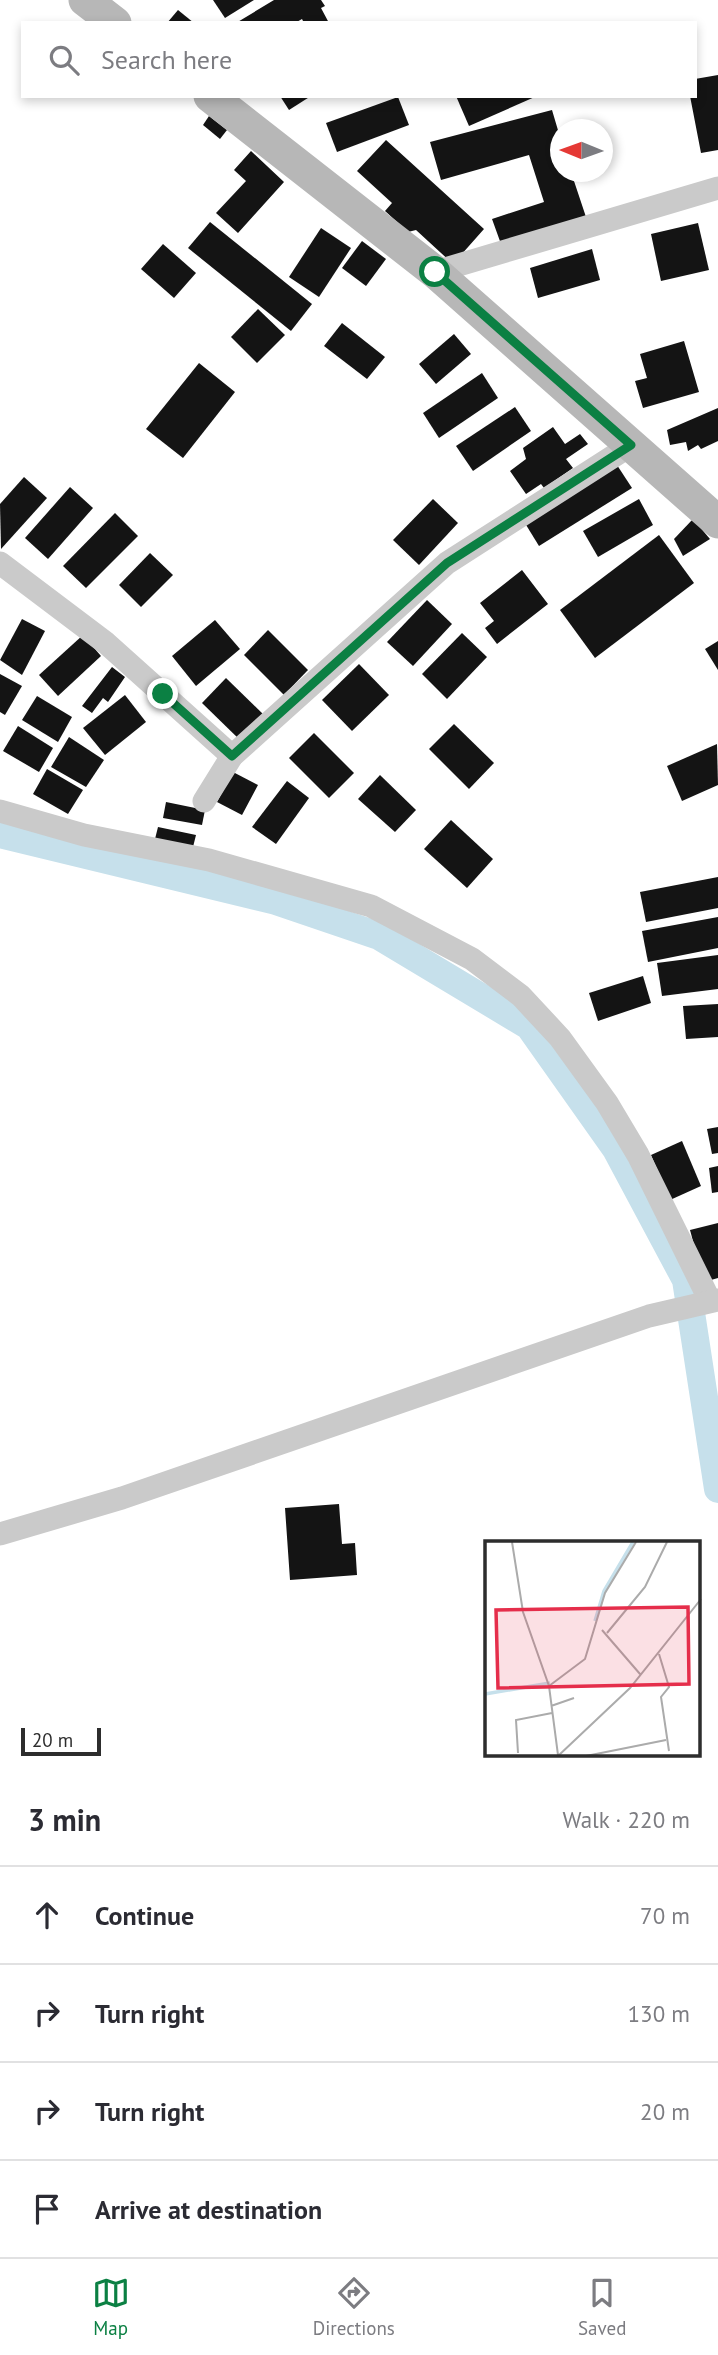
<!DOCTYPE html>
<meta charset="utf-8">
<style>
body{margin:0;font-family:"PT Sans",sans-serif;background:#f2f2f3;color:#2b2b33}
.compass{position:absolute;left:550px;top:119px;width:63px;height:63px;border-radius:50%;background:#fff;box-shadow:0 4px 10px #0003;rotate:271deg}
.scale{position:absolute;left:21px;bottom:18px;width:80px;box-sizing:border-box;padding-left:7px;border:4px solid #2d2d2d;border-top:0;font-size:19px;line-height:24px;white-space:nowrap;color:#2d2d2d;-webkit-text-stroke:5px #fff;paint-order:stroke}
.stop{position:absolute;width:21px;height:21px;margin:-16px;border:5px solid #0b8043;border-radius:50%;background:#fff}
.stop.end{background:#0b8043;border-color:#fff;box-shadow:0 2px 7px #0008}
.list{margin:0;padding:0;list-style:none}
h2{display:flex;justify-content:space-between;align-items:center;height:91px;margin:0;padding:0 28px;font-size:30px}
h2 small{font-size:23px;font-weight:400;color:#7c7c81}
.list li{display:grid;grid-template-columns:46px 1fr auto;gap:21px;align-items:center;box-sizing:border-box;height:98px;padding:0 28px;border-top:2px solid #e1e1e2}
.list b{display:block;font-size:26px;white-space:nowrap}
.list em{font-size:23px;font-style:normal;color:#7c7c81}
.icon{flex:none;width:38px;height:38px;fill:none;stroke:currentColor;stroke-width:2;stroke-linecap:round;stroke-linejoin:round}
.map{position:relative;flex:none;width:718px;height:1774px;overflow:hidden}
.search{position:absolute;background:#fff;box-shadow:0 4px 10px #0003;left:21px;right:21px;top:21px;height:77px;display:flex;align-items:center;gap:18px;box-sizing:border-box;padding:0 24px;border-radius:0px;color:#7c7c81;font-size:26px}
.sheet{height:483px;background:#fff}
nav{display:flex;justify-content:space-around;align-items:center;box-sizing:border-box;height:98px;border-top:2px solid #e1e1e2;background:#fff;font-size:19px;color:#7c7c81}
nav a{display:grid;justify-items:center;gap:4px}
nav .on{color:#0b8043}
.map>svg:first-child{display:block}
.lines{fill:none;stroke-linecap:round;stroke-linejoin:round}
.canal{stroke:#c6e0eb;stroke-width:28}
.building{fill:#141414}
.street{stroke:#cacaca;stroke-width:23}
.secondary{stroke:#b7b7b7;stroke-width:33}
.route{stroke:#0b8043;stroke-width:9}
.inset-river{fill:none;stroke:#c6e0eb;stroke-width:3.5}
.inset-road{fill:none;stroke:#ababab;stroke-width:2}
.view{fill:#e52e4b;fill-opacity:0.15;stroke:#e52e4b;stroke-width:3.5}
.inset-edge{fill:none;stroke:#2d2d2d;stroke-width:3.5}
</style>
<div class="map">
<svg width="718" height="1774" viewBox="0 0 718 1774">
<rect width="100%" height="100%" fill="#fff"/>
<g class="lines">
<path class="canal" d="M0 834 276 901 379 936 529 1026 616 1149 686 1280 718 1489"/>
</g>
<g class="building">
<path d="M213 0H254L225 18Z"/>
<path d="M274 0H321L325 6 321 8 329 23H304L302 19 295 23H236Z"/>
<path d="M178 10 194 23H167Z"/>
<path d="M718 75V150L701 153 690 96H695V79Z"/>
<path d="M280 96H311L289 110Z"/>
<path d="M456 96H537L469 126Z"/>
<path d="M398 97 409 125 337 152 326 123Z"/>
<path d="M552 110 560 137V172H571L586 217 501 244 492 219 544 202 529 155 441 180 430 142Z"/>
<path d="M209 116 227 130 220 139 203 125Z"/>
<path d="M386 140 484 229 453 264 416 230 408 232 385 211 392 203 357 171Z"/>
<path d="M251 151 284 182 238 233 216 213 246 181 234 170Z"/>
<path d="M210 222 312 304 291 331 188 248Z"/>
<path d="M698 223 709 270 661 281 651 234Z"/>
<path d="M321 228 351 248 319 297 289 277Z"/>
<path d="M362 241 386 259 366 286 342 268Z"/>
<path d="M163 244 196 273 174 298 141 269Z"/>
<path d="M592 249 600 280 538 298 530 268Z"/>
<path d="M258 309 285 335 257 363 231 337Z"/>
<path d="M342 323 385 357 367 379 324 346Z"/>
<path d="M454 334 471 354 436 384 419 364Z"/>
<path d="M684 341 699 392 643 408 635 381 647 378 640 354Z"/>
<path d="M199 363 235 392 183 458 146 429Z"/>
<path d="M482 373 498 398 439 438 423 413Z"/>
<path d="M515 407 531 431 473 471 456 446Z"/>
<path d="M718 408V441L701 449 698 445 688 451 686 442 670 445 667 430Z"/>
<path d="M553 427 565 444 580 434 588 444 566 459 573 468 544 488 541 484 526 494 510 471 526 459 523 448Z"/>
<path d="M615 462 632 488 539 546 523 520Z"/>
<path d="M24 477 47 498 1 549 0 504Z"/>
<path d="M70 487 93 508 48 559 25 538Z"/>
<path d="M433 499 458 523 419 565 393 540Z"/>
<path d="M639 499 653 525 598 557 583 531Z"/>
<path d="M115 513 138 536 86 588 63 566Z"/>
<path d="M693 519 710 539 683 556 674 539Z"/>
<path d="M659 535 694 583 595 658 560 610Z"/>
<path d="M150 553 173 575 141 607 119 585Z"/>
<path d="M522 570 548 604 497 644 485 628 494 621 480 603Z"/>
<path d="M427 600 452 624 413 666 387 642Z"/>
<path d="M22 619 45 631 22 675 0 660Z"/>
<path d="M215 620 240 649 196 686 172 656Z"/>
<path d="M268 630 308 670 284 695 244 655Z"/>
<path d="M462 633 487 657 447 699 422 674Z"/>
<path d="M83 635 101 656 58 696 39 675Z"/>
<path d="M718 641V670L705 649Z"/>
<path d="M359 664 389 695 352 731 322 700Z"/>
<path d="M112 667 125 677 108 702 103 698 92 713 82 706Z"/>
<path d="M0 674 22 686 5 715 0 712Z"/>
<path d="M226 678 266 717 242 742 202 703Z"/>
<path d="M125 695 146 722 105 755 83 728Z"/>
<path d="M37 696 72 717 58 742 22 720Z"/>
<path d="M454 724 494 763 469 789 429 749Z"/>
<path d="M18 726 53 748 39 772 3 751Z"/>
<path d="M314 733 354 773 329 798 289 758Z"/>
<path d="M69 737 104 760 86 787 51 767Z"/>
<path d="M717 744 718 785 682 801 667 766Z"/>
<path d="M47 769 83 790 68 814 33 794Z"/>
<path d="M233 772 258 785 242 815 217 802Z"/>
<path d="M380 775 416 810 395 832 358 799Z"/>
<path d="M287 781 309 798 276 844 252 827Z"/>
<path d="M166 802 205 810 202 825 163 818Z"/>
<path d="M451 820 493 859 467 888 424 849Z"/>
<path d="M158 827 196 835 192 851 154 843Z"/>
<path d="M718 877V908L646 922 640 892Z"/>
<path d="M718 917V948L648 962 642 931Z"/>
<path d="M718 955V989L662 996 657 963Z"/>
<path d="M643 976 651 1003 598 1021 589 993Z"/>
<path d="M718 1004V1037L686 1039 683 1006Z"/>
<path d="M718 1127V1153L712 1154 707 1129Z"/>
<path d="M682 1141 701 1186 670 1200 651 1155Z"/>
<path d="M718 1166V1192L712 1193 709 1168Z"/>
<path d="M718 1223V1278L704 1282 690 1230Z"/>
<path d="M339 1504 342 1544 355 1543 357 1575 290 1580 285 1508Z"/>
</g>
<g class="lines">
<g class="street">
<path d="M435 272 718 188"/>
<path d="M0 563 106 643 232 756"/>
<path d="M204 801 232 756 447 563 631 445"/>
<path d="M0 811 84 835 209 860 371 906 472 959 521 996 560 1038 607 1103 638 1155 710 1301"/>
<path d="M0 1534 122 1498 649 1316 718 1300"/>
</g>
<g class="secondary">
<path d="M85 0 115 23"/>
<path d="M210 96 435 272 718 522"/>
</g>
</g>
<g class="lines">
<path class="route" d="M163 694 232 756 447 563 631 445 435 272"/>
</g>
<g transform="translate(485 1541)">
<rect width="215" height="215" fill="#fff"/>
<path class="inset-river" d="M110 80 119 50 148 1M0 153 65 142"/>
<path class="inset-road" d="M27 1 38 71 64 145 73 214M117 89 155 133M122 92 160 46 182 1M174 113 184 146 176 156 184 210M64 145 100 118 120 52 151 1M66 165 89 157M33 212 31 179 67 172M73 215 145 147 216 58M101 215 181 199"/>
<path class="view" d="M203 66 204 143 13 147 11 69Z"/>
<rect width="215" height="215" class="inset-edge"/>
</g>
</svg>
<svg class="compass" viewBox="-18 -18 36 36"><path d="M0-13l5 13h-10z" fill="#e53935"/><path d="M0 13l5-13h-10z" fill="#7c7c81"/></svg>
<div class="scale">20 m</div>
<div class="stop" style="left:435px;top:272px"></div>
<div class="stop end" style="left:163px;top:694px"></div>
<div class="search"><svg class="icon" aria-label="search" viewBox="0 0 24 24"><circle cx="10" cy="10" r="6"/><path d="M15 15l6 6"/></svg>Search here</div>
</div>
<section class="sheet">
<h2>3 min<small>Walk · 220 m</small></h2>
<ul class="list">
<li><svg class="icon" aria-label="ahead" viewBox="0 0 24 24"><path d="M12 20V5M6 11l6-6 6 6"/></svg><div><b>Continue</b></div><em>70 m</em></li>
<li><svg class="icon" aria-label="right" viewBox="0 0 24 24"><path d="M7 20v-9h11M14 6l5 5-5 5"/></svg><div><b>Turn right</b></div><em>130 m</em></li>
<li><svg class="icon" aria-label="right" viewBox="0 0 24 24"><path d="M7 20v-9h11M14 6l5 5-5 5"/></svg><div><b>Turn right</b></div><em>20 m</em></li>
<li><svg class="icon" aria-label="arrive" viewBox="0 0 24 24"><path d="M6 21V4h12l-3 4 3 4H6"/></svg><div><b>Arrive at destination</b></div></li>
</ul>
</section>
<nav>
<a class="on"><svg class="icon" aria-label="map" viewBox="0 0 24 24"><path d="M3 6l6-2 6 2 6-2v14l-6 2-6-2-6 2zM9 4v14M15 6v14"/></svg>Map</a>
<a><svg class="icon" aria-label="directions" viewBox="0 0 24 24"><path d="M12 3l9 9-9 9-9-9zM9 14v-3h6M13 9l2 2-2 2"/></svg>Directions</a>
<a><svg class="icon" aria-label="saved" viewBox="0 0 24 24"><path d="M7 4h10v16l-5-4-5 4z"/></svg>Saved</a>
</nav>
